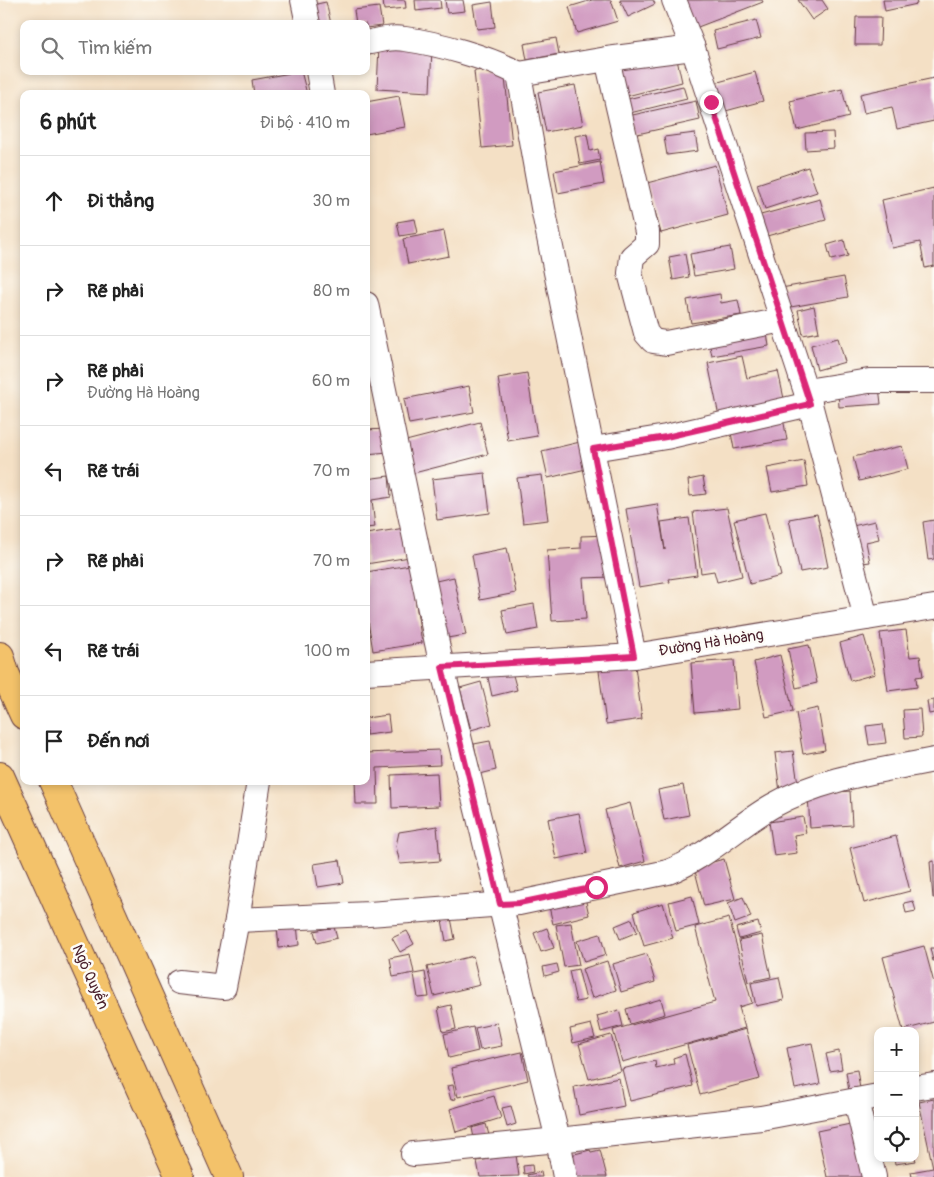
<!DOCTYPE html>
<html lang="vi">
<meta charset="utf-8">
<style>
body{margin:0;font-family:Pangolin,sans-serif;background:#f2f2f2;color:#222}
.controls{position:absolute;right:15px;bottom:15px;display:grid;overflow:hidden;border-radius:10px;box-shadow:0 2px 8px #0003}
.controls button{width:45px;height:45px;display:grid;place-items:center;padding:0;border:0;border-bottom:1px solid #e0e0e0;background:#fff;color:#222;font:25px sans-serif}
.stop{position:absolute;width:15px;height:15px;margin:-11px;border:4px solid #db2777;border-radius:50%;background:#fff}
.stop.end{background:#db2777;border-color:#fff;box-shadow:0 1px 5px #0008}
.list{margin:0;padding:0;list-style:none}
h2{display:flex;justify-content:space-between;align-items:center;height:65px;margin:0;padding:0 20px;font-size:21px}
h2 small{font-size:16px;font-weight:400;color:#767676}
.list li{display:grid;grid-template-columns:32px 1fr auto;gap:15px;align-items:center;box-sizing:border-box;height:90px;padding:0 20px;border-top:1px solid #e0e0e0}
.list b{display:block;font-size:19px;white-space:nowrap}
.list p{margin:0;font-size:16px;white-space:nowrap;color:#767676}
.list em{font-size:16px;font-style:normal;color:#767676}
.icon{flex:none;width:28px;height:28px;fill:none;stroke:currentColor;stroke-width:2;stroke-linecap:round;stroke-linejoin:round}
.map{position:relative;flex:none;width:934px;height:1177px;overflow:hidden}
.search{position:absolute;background:#fff;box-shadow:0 2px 8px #0003;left:20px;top:20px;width:350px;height:55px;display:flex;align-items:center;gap:12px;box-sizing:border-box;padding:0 18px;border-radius:10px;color:#767676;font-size:19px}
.panel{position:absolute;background:#fff;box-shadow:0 2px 8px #0003;left:20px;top:90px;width:350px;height:695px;border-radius:10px}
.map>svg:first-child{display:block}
.building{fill:#d19bc1}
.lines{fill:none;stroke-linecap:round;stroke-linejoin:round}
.minor-casing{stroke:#643c42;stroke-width:26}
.major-casing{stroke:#643c42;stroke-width:30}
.minor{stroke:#fff;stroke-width:24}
.major{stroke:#f3c26a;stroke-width:28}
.route{stroke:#db2777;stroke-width:6}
.labels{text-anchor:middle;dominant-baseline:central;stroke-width:5;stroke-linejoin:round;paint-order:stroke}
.street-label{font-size:15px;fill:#4a1f2b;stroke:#fdfcf7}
</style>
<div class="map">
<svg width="934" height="1177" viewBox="0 0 934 1177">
<rect width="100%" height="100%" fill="#fdfcf7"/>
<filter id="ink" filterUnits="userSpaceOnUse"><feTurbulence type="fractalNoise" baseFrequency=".02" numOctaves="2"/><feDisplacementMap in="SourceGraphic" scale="10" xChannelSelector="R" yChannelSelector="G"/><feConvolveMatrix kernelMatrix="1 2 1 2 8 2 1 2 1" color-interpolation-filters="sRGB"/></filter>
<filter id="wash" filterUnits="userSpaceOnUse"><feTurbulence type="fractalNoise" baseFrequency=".0096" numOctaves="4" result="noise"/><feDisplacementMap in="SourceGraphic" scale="20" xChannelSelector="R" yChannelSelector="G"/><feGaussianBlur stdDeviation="1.12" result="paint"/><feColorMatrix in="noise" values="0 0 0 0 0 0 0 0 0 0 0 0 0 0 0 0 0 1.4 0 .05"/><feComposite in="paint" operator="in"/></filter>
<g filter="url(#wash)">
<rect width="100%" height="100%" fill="#f4e0c5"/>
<g id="blocks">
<g class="building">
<path d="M383 0H405L406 8 384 10Z"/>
<path d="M415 0H440L441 8 416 11Z"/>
<path d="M445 0H463L465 11 447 13Z"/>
<path d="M592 0H611L618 21 577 33 569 7Z"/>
<path d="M620 0H653L655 4 628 17Z"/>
<path d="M680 0H762L763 2 690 30Z"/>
<path d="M798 0H822L828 9 812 20Z"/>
<path d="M883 0H916L917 4 885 11Z"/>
<path d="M326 2 331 24H316L312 5Z"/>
<path d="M492 2 495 27 477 29 473 5Z"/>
<path d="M379 7 382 26 366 28V24H356L354 10Z"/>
<path d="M856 17H881L880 45H855Z"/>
<path d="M756 20 761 38 717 49 713 31Z"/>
<path d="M556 38 559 54 527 60 524 44Z"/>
<path d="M379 46 432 48 430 92 377 89Z"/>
<path d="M676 55 682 82 623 97 617 70Z"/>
<path d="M504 68 512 145 482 148 474 71Z"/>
<path d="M301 71 307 94H254L252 80Z"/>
<path d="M755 72 763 101 718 113 711 84Z"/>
<path d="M934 78V121L897 129 892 107 864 113 860 94Z"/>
<path d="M575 85 583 125 546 132 538 92Z"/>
<path d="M683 86 687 99 626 114 623 100Z"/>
<path d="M842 89 849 117 797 130 790 101Z"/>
<path d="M399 96 405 127 366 134V102Z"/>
<path d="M696 101 700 120 633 135 628 116Z"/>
<path d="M833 132 834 148 806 150 805 133Z"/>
<path d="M695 133 698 151 667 155 664 137Z"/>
<path d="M587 134 590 151 598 149 600 160 580 164 575 136Z"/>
<path d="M600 162 604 184 558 193 554 171Z"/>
<path d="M715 165 728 215 661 233 647 183Z"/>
<path d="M808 167 817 192 765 209 757 184Z"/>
<path d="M934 188V266L925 268 920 242 892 248 882 200Z"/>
<path d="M820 199 826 220 763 237 757 216Z"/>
<path d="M415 219 418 233 400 236 397 222Z"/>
<path d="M444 231 449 256 408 264 403 239Z"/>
<path d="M844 240 848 256 831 260 827 245Z"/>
<path d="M730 247 734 269 694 276 690 254Z"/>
<path d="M685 254 689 277 673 280 669 257Z"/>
<path d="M844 277 848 297 785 308 781 288Z"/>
<path d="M720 294 721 303 738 300 741 315 691 323 687 300Z"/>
<path d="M814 306 819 332 803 335 798 310Z"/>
<path d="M766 327 769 346 712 356 708 337Z"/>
<path d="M838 338 845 362 817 370 811 345Z"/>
<path d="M742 356 747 378 778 371 786 408 720 421 708 363Z"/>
<path d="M527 373 537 436 508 441 498 378Z"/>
<path d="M469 386 474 412 409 424 404 399Z"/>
<path d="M879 387 881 404 839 407 838 390Z"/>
<path d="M783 418 787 440 734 449 730 427Z"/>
<path d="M480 422 488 454 414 473 406 441Z"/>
<path d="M386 429 388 452 366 454V430Z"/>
<path d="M580 442 586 469 548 478 542 451Z"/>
<path d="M902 446 908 469 859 481 853 457Z"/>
<path d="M804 461 808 486 772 492 767 468Z"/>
<path d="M485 473 490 513 437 520 432 479Z"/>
<path d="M542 475 548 520 523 523 517 478Z"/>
<path d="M389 476 391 497 372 500 375 527 366 528V479Z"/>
<path d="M703 477 706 494 690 496 688 480Z"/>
<path d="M657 504 665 550 661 522 689 518 697 575 669 579 670 582 639 587 626 509Z"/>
<path d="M727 508 742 576 717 582 714 571 701 573 693 512Z"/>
<path d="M765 513 781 576 750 584 734 520Z"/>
<path d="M817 514 828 567 800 572 789 519Z"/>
<path d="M934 520V559L928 560 923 522Z"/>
<path d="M875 521 879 539 866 542 870 562 856 564 848 527Z"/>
<path d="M405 528 410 557 366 564V534Z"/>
<path d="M608 535 612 577 583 578 586 619 552 621 547 550 581 548V536Z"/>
<path d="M507 548 516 593 480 600 472 555Z"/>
<path d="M410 565 422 643 373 651 366 608V572Z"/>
<path d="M454 577 466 635 447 638 436 581Z"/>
<path d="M534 604 538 629 507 635 502 610Z"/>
<path d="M906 630 910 657 920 656 923 676 916 677 917 687 888 691 880 633Z"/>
<path d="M864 636 875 674 850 681 840 643Z"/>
<path d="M809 645 817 683 796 688 788 649Z"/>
<path d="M780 655 793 711 766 717 754 662Z"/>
<path d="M734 660 738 709 695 713 691 663Z"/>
<path d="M635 666 642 719 606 724 599 671Z"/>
<path d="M511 668 517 690 492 696 487 673Z"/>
<path d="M481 682 492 724 471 730 460 688Z"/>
<path d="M934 700V713L929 714 927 701Z"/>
<path d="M818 708 825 750 803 754 796 713Z"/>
<path d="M920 709 922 737 905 738 903 710Z"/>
<path d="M388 715 390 732 366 735V718Z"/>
<path d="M883 724 886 743 869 745 866 726Z"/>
<path d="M490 741 496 770 480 774 474 744Z"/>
<path d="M439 750 440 765 377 768 378 804H356L355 781H366V753Z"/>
<path d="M793 751 799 790 780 792 775 753Z"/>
<path d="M437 773 439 806 392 808 391 775Z"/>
<path d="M683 785 689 815 664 820 658 790Z"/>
<path d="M850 791 852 825 810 828 808 794Z"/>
<path d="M630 803 645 861 620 868 605 810Z"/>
<path d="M579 813 587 853 556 859 548 819Z"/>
<path d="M803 817 806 833 794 835 797 853 774 856 769 822Z"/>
<path d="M437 826 440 861 400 864 396 846 399 832Z"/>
<path d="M896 836 910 891 864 903 850 848Z"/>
<path d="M724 859 735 899 704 906 694 867Z"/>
<path d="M340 860 344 883 318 887 314 864Z"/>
<path d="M934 861V898H933L930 862Z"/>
<path d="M584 893 589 915 553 924 548 902Z"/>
<path d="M692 896 699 925 676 931 669 902Z"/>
<path d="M743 897 751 917 735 923 728 903Z"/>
<path d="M913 901 916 911 906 913 904 903Z"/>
<path d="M663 903 673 938 644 946 634 912Z"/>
<path d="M451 918 455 939 446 941 442 920Z"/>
<path d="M729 918 752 1003 739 1007 745 1028 622 1062 613 1030 715 1002 695 927Z"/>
<path d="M632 919 637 932 620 939 615 926Z"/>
<path d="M758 922 761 933 739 939 736 928Z"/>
<path d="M571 923 579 965 564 967 556 925Z"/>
<path d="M297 924 299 945 279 948 277 927Z"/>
<path d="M334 927 337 938 317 943 314 931Z"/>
<path d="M547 928 554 948 541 952 534 933Z"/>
<path d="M407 931 414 944 400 952 392 938Z"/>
<path d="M600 934 606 955 584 962 577 941Z"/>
<path d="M762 935 771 977 748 982 739 940Z"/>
<path d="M924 946 934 983V1022L903 1030 883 957Z"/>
<path d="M930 948H934V961H933Z"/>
<path d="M410 954 414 973 393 977 390 958Z"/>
<path d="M647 954 655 982 621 992 613 964Z"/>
<path d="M473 956 480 985 434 996 427 967Z"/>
<path d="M607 961 616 990 592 998 582 969Z"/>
<path d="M557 964 559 972 545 976 543 967Z"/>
<path d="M578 969 586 1000 576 1002 569 971Z"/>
<path d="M425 972 429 997 418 998 414 974Z"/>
<path d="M779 977 784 1000 756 1006 751 983Z"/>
<path d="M661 999 665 1014 630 1024 626 1009Z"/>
<path d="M451 1005 456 1029 443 1032 438 1008Z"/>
<path d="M619 1010 623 1026 601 1032 597 1016Z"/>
<path d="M497 1023 502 1046 480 1050 475 1028Z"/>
<path d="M591 1024 595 1038 573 1043 570 1029Z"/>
<path d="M473 1027 478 1051 449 1058 444 1034Z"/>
<path d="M746 1029 760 1079 700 1095 687 1045Z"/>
<path d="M611 1035 621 1071 589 1079 579 1044Z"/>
<path d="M812 1043 820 1084 795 1089 787 1048Z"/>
<path d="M839 1051 842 1069 830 1071 826 1054Z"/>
<path d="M522 1052 528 1080 458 1097 451 1068Z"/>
<path d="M685 1054 693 1086 630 1101 622 1069 655 1061 656 1068 674 1064 673 1058Z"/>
<path d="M857 1070 860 1089 849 1091 846 1072Z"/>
<path d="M619 1078 624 1106 579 1115 574 1087Z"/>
<path d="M453 1085 456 1099 451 1100 447 1086Z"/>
<path d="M494 1096 501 1118 456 1132 450 1109Z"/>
<path d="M934 1099V1177H912L911 1172 933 1168 919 1102Z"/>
<path d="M511 1106 516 1124 507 1127 502 1108Z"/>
<path d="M855 1123 866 1177H827L817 1131Z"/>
<path d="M486 1124 490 1139 475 1143 472 1128Z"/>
<path d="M590 1150 591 1152 600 1150 607 1177H573L567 1156Z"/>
<path d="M516 1155 519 1176 480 1177 477 1161Z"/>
<path d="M894 1158H915L916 1161 895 1164Z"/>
<path d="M532 1165 533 1172 524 1174 523 1166Z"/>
<path d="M541 1172 542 1177H528L527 1175Z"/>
</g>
</g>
</g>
<g filter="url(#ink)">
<use href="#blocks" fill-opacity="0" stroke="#643c42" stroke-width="1"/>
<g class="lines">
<defs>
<g id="minor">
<path d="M303 0 308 24"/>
<path d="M674 0 693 48 810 404 866 618"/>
<path d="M366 43C379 40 391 37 405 39 436 43 491 58 519 74"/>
<path d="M607 59 647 232V244L632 257 630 273 646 333 653 341 666 343 783 320"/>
<path d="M318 71 322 94"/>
<path d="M366 304 442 667 558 1140 761 1118 878 1096"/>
<path d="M806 391 869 381H934"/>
<path d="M593 449 666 437 810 404"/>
<path d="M634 656 544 213 519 74 607 59 693 48"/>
<path d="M366 672 634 656 934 607"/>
<path d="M237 920 369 914 519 903 668 872C707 857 736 827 772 806 821 778 879 771 934 760"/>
<path d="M179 982 224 987 237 920 259 781"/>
<path d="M915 1088 934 1085"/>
<path d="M856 1100 874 1177"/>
<path d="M413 1154 558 1140 565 1177"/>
</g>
<g id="major">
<path d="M0 656 5 673 24 715"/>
<path d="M0 776 180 1177"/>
<path d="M53 781 229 1177"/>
</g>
</defs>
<use href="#minor" class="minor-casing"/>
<use href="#major" class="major-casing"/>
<use href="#minor" class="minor"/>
<use href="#major" class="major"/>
</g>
</g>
<g class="lines" filter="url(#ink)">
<path class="route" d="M596 887 519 903 500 904 442 667 634 656 593 449 666 437 810 404 711 102"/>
</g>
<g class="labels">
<g class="street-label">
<text transform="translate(711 643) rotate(-9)">Đường Hà Hoàng</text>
<text transform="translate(90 977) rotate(66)">Ngô Quyền</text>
</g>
</g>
</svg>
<div class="controls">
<button>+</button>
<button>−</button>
<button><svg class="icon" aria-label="locate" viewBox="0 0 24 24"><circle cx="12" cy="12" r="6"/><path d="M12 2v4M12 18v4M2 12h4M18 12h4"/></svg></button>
</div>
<div class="stop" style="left:596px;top:887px"></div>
<div class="stop end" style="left:711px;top:102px"></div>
<div class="search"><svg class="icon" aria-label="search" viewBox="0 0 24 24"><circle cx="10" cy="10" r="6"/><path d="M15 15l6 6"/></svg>Tìm kiếm</div>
<section class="panel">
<h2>6 phút<small>Đi bộ · 410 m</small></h2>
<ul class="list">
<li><svg class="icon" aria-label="ahead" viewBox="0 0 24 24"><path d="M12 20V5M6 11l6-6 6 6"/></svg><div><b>Đi thẳng</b></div><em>30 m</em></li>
<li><svg class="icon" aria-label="right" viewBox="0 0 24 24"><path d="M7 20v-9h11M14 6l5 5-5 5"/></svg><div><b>Rẽ phải</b></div><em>80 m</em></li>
<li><svg class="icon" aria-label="right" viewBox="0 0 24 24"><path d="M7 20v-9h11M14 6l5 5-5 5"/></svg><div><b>Rẽ phải</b><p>Đường Hà Hoàng</p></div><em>60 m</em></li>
<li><svg class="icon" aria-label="left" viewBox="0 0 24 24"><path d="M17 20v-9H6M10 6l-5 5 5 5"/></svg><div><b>Rẽ trái</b></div><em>70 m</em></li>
<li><svg class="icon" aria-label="right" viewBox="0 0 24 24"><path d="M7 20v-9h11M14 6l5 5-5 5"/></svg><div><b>Rẽ phải</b></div><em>70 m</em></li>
<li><svg class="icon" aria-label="left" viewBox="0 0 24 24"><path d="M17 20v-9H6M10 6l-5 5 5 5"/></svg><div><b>Rẽ trái</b></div><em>100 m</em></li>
<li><svg class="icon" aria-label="arrive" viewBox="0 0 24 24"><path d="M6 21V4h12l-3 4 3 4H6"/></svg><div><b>Đến nơi</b></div></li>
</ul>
</section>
</div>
